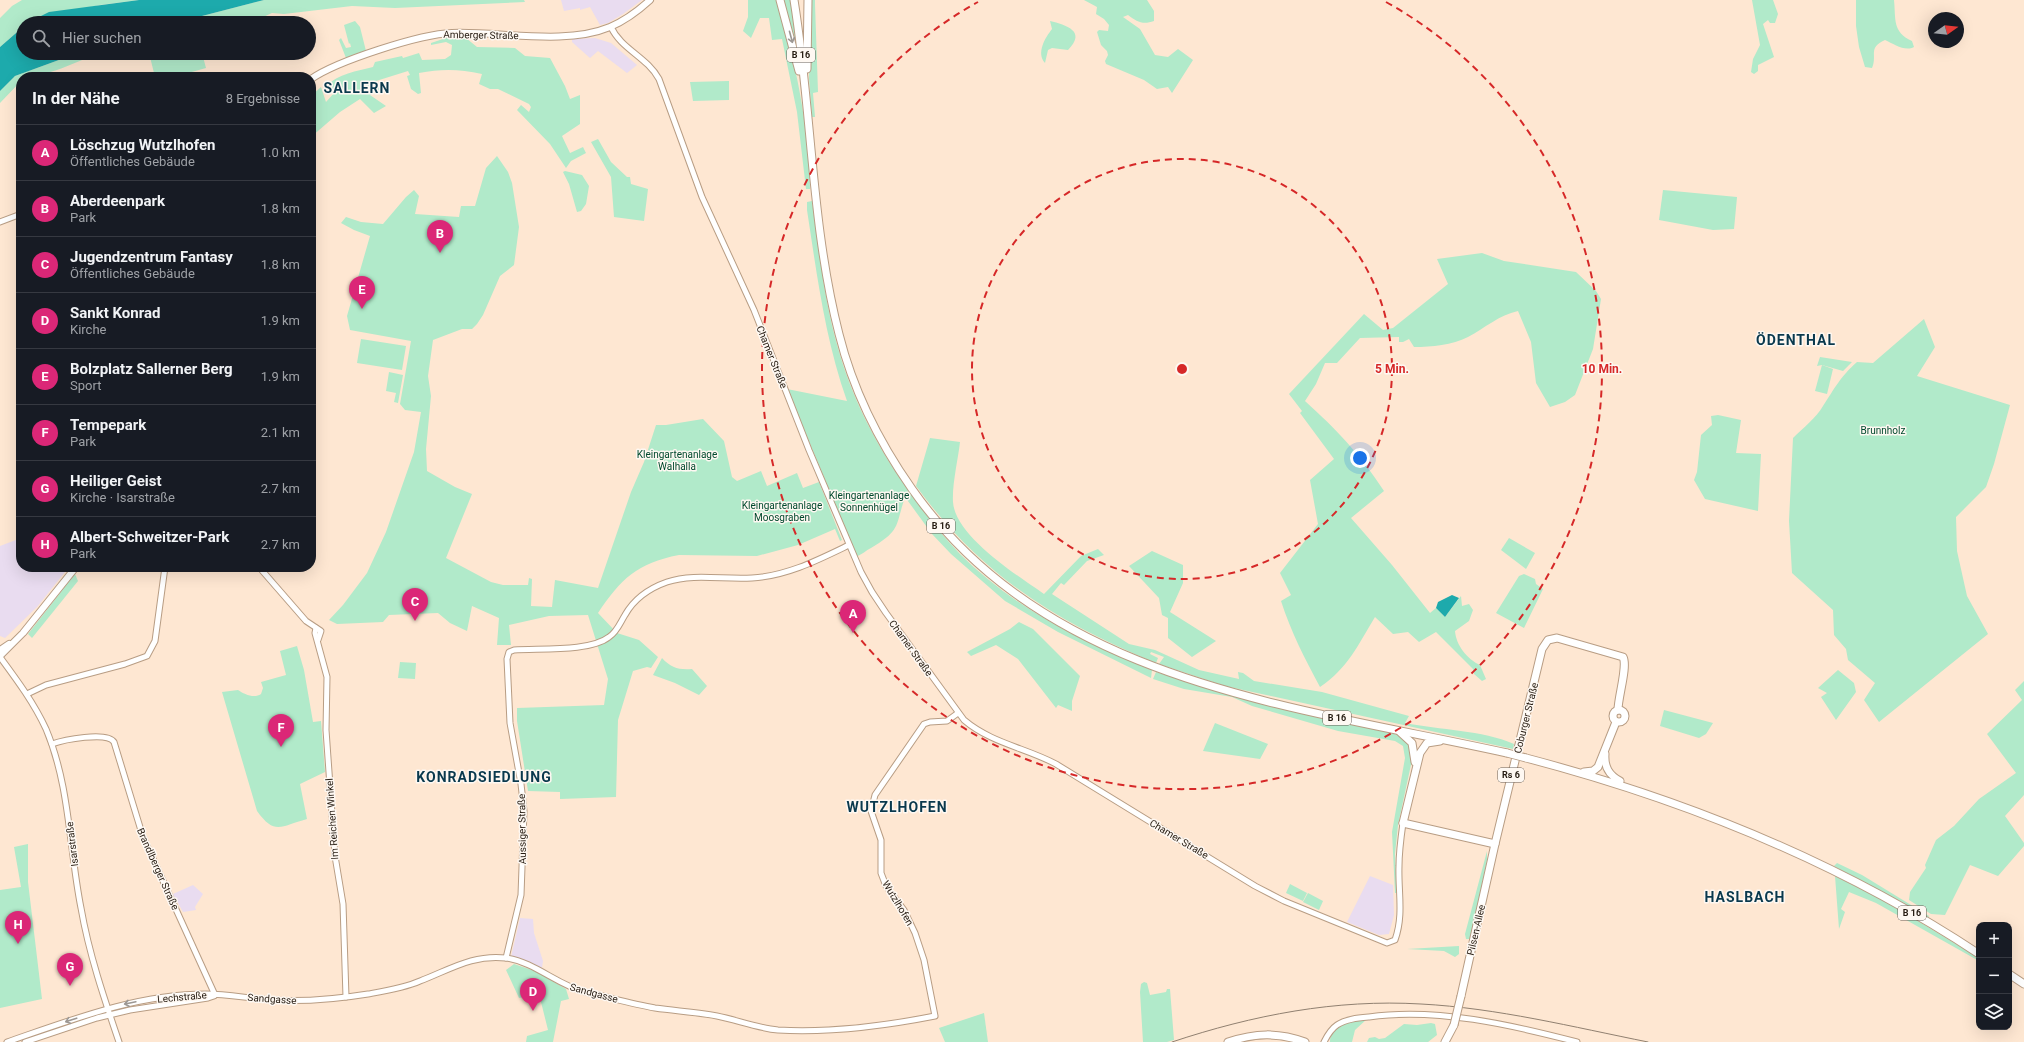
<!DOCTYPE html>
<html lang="de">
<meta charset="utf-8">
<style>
body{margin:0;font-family:Roboto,sans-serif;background:#242831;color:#f1f3f6}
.controls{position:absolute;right:12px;bottom:12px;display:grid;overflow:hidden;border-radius:8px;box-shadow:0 4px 16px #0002}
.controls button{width:36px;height:36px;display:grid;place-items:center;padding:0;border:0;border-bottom:1px solid #363941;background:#171b24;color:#f1f3f6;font:20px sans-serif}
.compass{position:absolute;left:1928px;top:12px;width:36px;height:36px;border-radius:50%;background:#171b24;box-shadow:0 4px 16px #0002;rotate:75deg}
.you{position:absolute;left:1360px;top:458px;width:14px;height:14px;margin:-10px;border:3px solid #fff;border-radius:50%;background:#1a73e8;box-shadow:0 0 0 6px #1a73e833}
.badge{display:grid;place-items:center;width:26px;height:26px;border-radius:50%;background:#db2777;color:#fff;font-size:13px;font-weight:700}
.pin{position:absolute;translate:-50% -33px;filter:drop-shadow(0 1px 2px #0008)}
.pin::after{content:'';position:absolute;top:21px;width:14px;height:12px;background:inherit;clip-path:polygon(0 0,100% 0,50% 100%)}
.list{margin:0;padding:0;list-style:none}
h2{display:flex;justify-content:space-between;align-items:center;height:52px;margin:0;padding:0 16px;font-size:17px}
h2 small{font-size:13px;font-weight:400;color:#9ea1a6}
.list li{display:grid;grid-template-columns:26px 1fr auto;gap:12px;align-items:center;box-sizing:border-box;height:56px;padding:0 16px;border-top:1px solid #363941}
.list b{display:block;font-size:15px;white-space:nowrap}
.list p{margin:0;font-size:13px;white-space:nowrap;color:#9ea1a6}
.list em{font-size:13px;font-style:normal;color:#9ea1a6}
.icon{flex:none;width:22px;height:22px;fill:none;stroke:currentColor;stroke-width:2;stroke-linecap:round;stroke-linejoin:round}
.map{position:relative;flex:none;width:2024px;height:1042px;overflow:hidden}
.search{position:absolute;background:#171b24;box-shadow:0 4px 16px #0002;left:16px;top:16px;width:300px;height:44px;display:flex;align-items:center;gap:10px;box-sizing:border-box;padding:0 14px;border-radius:22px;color:#9ea1a6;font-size:15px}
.panel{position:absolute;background:#171b24;box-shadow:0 4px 16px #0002;left:16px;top:72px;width:300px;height:500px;border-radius:16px}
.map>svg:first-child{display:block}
.commercial{fill:#e9dcf0}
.green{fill:#b1eaca}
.water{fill:#1daaac}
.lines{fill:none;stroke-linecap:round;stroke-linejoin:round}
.tertiary-casing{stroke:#b89d84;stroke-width:7}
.secondary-casing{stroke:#b89d84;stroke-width:8}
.primary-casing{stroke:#b89d84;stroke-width:9}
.trunk-casing{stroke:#b89d84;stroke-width:9}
.tertiary{stroke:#fff;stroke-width:5}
.secondary{stroke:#fff;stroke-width:6}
.primary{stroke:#fff;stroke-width:7}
.trunk{stroke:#fff;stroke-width:7}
.rail{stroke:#908070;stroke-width:1}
.primary-bridge-casing{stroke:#b89d84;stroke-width:9;stroke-linecap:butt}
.trunk-bridge-casing{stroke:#b89d84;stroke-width:9;stroke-linecap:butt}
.primary-bridge{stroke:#fff;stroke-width:7}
.trunk-bridge{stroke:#fff;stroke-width:7}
.oneway{stroke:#9d9894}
.ring{fill:none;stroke:#d62828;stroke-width:2;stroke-dasharray:7 5}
.labels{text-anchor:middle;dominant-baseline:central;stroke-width:3;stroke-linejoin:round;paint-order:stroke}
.shield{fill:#fef8f2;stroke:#665d54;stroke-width:1}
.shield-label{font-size:9px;font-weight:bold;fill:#251b11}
.street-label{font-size:10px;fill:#251b11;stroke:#fef8f2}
.park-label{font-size:10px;fill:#00492d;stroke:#fef8f2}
.district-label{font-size:14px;font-weight:bold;letter-spacing:1px;fill:#0a394d;stroke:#fef8f2}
.centre{fill:#d62828;stroke:#fef8f2;stroke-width:2}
.ring-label{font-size:12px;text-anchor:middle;font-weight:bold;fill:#d62828;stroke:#fef8f2;stroke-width:3;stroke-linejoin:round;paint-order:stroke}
</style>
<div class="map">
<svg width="2024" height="1042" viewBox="0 0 2024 1042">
<rect width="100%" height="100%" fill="#fee7d2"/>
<g class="commercial">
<path d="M561 0H642L623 14 608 23 600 25 590 7 580 10V8L564 11Z"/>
<path d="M595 38 611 43 637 65 627 73 598 51 590 58 572 42V39Z"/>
<path d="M21 538V567H69L37 607 5 638 0 636V546Z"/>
<path d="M1370 876 1393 885 1394 915 1389 934 1379 935 1347 922Z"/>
<path d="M193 885 203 894 195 907 196 910 183 912 173 894Z"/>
<path d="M520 918 533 919 534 933 543 961 542 968 511 957Z"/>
</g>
<g class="green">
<path d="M22 0H139L100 5 31 20 27 23H23V27L0 47V18L12 6Z"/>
<path d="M264 0H524L525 2 395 8 352 6 284 14 272 13 250 23H175Z"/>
<path d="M748 0H778C795 62 809 124 810 189H806L797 112 782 39 772 40 769 18H760L751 38 743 31 748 17Z"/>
<path d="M782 0H791L798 57Z"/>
<path d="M811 0H815V4L818 92 813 93 815 117H812L809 78Z"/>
<path d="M1084 0H1147L1154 11V21C1143 25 1137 22 1128 15L1123 17 1140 29 1155 55 1168 57 1178 49 1193 60 1172 93 1168 87 1157 89 1144 80 1106 64 1105 61 1108 55 1107 51 1101 45 1097 32 1099 30 1108 31 1109 25 1104 19 1096 14 1097 7Z"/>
<path d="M1752 0H1773L1778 14 1775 23H1770L1768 20 1763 24 1774 57 1758 65V71L1754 74 1751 72 1753 59 1760 45Z"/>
<path d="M1856 0H1894C1896 19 1892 32 1912 41L1914 47C1905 52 1894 44 1885 40 1867 48 1878 55 1872 68L1865 67 1859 47 1856 26Z"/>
<path d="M355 21 360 27 366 51 346 58 339 40 341 38 346 48 351 47 350 43 349 44 344 25Z"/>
<path d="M1050 21C1066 25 1087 31 1068 50L1052 48 1048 50 1045 63C1036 53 1045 38 1052 29Z"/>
<path d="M446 38H466L477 47 515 48 525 56 550 58 565 86 570 99 580 95V124L562 136 570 153 583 147 586 153 571 161 566 168 550 144 517 110 521 105 529 112 531 107 529 104 498 89H490L479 84 482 74C459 69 441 69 419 73L421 93 418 94 411 89 407 76 410 75 408 71 376 81 380 89 370 95 386 106 374 113 360 99 340 112 311 137V96L321 87 326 102 334 93 326 86C338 74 357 71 373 67L375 62 402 56 403 58 419 53 422 60 445 59 451 55 452 45 446 42 431 45V43Z"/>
<path d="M78 53H100C75 62 48 77 21 77V81L0 103V91L15 76Z"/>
<path d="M149 53H202L206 68 174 77H155Z"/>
<path d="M729 81V100L693 101 690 82Z"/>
<path d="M598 139 611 162 627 177H630L631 184 648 189 644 221 614 217 611 177 591 142Z"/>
<path d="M497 156 508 172 512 183 519 227 514 265 500 276 483 315 477 324 472 329H462L433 340 428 376 431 396 426 449 427 471 455 487 472 494 446 558 491 582 503 585H528L529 578 532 579 531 606 552 607 555 580 598 588 631 492 644 462 656 425H666L703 419 724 441 732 477 737 481 761 471 767 486 797 473 803 488 819 482 842 540 840 541 835 529 798 545 757 556 679 555C637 563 621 579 598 613L617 633 639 640 658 657 651 668 647 667 633 671 618 720 616 797 560 799V792L528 791 517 721V708L604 705 608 679 588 615 549 616 509 625 511 645H497L499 618 472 606 467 631 450 623 438 613 389 615 383 622 337 624 329 620 343 605 367 573 386 532 414 452 421 412 405 410 400 404 411 341 350 330 347 316 370 236 354 230 341 223 346 217 361 222 383 224 406 197 414 190 419 196 415 214 459 217 461 206H475L486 168Z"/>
<path d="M565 171 582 175 589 186 586 204 581 211 577 212 569 184 563 172Z"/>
<path d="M1663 190 1737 197 1734 229 1713 230 1659 220Z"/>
<path d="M812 201C819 250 824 300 838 348 851 395 874 441 902 481 920 507 938 531 960 554 1013 607 1083 643 1152 670L1151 678 1058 632 1005 601 951 554 932 534 905 497C895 527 901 530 871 548 866 550 862 555 857 556L787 389 847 401C825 339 817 275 807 210V202Z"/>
<path d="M1482 253 1504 261 1576 272 1596 291 1601 299 1593 349 1575 395 1565 402 1550 407 1536 383 1531 342 1518 311C1499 315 1485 328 1468 337 1452 345 1432 347 1414 347L1409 339 1403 342H1399V337L1360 338 1337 363H1325L1316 384 1305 401C1337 430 1360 454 1384 491L1351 518 1392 565 1430 613 1436 608 1445 617 1461 596 1462 606 1469 604 1473 610 1469 621 1455 631C1456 645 1467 659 1480 665L1486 679 1482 681 1474 674 1473 669 1436 632 1419 642 1408 632 1393 634 1375 617C1358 645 1348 668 1320 687 1305 659 1291 632 1281 601L1291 595 1280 573 1318 524 1310 480 1334 459 1300 413 1302 411 1289 394 1364 314 1383 330 1393 328 1448 284 1437 259Z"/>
<path d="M1924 319 1935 347 1917 376 2010 405 1994 464 1986 487 1956 517 1957 551 1967 596 1988 634 1879 722 1864 700 1875 683 1848 660 1846 649 1834 635 1833 610 1792 573 1789 521 1793 438C1803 428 1816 418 1823 406 1835 388 1840 377 1857 362L1873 363Z"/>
<path d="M361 339 406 346 402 370 357 363Z"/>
<path d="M1820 357 1852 362 1843 371 1822 365 1817 366Z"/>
<path d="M1822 365 1833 369 1827 394 1815 391Z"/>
<path d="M389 372 403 375 398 403 394 402 396 393 386 391Z"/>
<path d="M1718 415 1741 420 1736 453 1761 454 1758 511 1705 499 1694 480 1697 472 1701 435 1712 425 1711 416Z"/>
<path d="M930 438 960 442C958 460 952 484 953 502 955 536 1018 576 1044 594L1081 556 1098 549 1104 555 1087 561 1064 585 1061 583 1052 594 1129 644 1155 650 1199 670 1239 679 1238 672 1243 673 1254 681 1322 692 1409 716 1405 723C1440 730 1482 730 1514 744L1513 749 1225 686 1159 664 1164 657 1151 652 1150 654 1158 658 1156 663C1056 622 981 575 916 486Z"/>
<path d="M1509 538 1535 553 1526 569 1501 550Z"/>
<path d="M1152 551 1183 565V583L1170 612 1216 641 1192 657 1168 638V618L1162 615 1159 598 1129 566Z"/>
<path d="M75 574 78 581 32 638 28 634Z"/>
<path d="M1524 574 1535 579 1536 584 1543 589 1524 628 1496 613 1519 576Z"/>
<path d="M1019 622 1033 629 1080 676 1072 701V711L1058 705 1056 708 1018 659 996 645 971 656 967 652 1010 629Z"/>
<path d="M297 646 304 670 313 722 321 721 325 772 300 784 307 819C281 826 275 836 257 811L222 692 238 690C244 694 254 699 261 694L263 688 261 682 286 675 280 651Z"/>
<path d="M662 658C671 668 679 670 692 669L707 686 699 695 675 683 653 675Z"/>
<path d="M400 662 416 663 415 679 398 678Z"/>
<path d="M1838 670 1854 683 1856 692 1836 720 1821 697 1827 693 1818 688Z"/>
<path d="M1156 672 1226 694 1398 735 1409 742 1412 760 1398 825 1395 854 1397 893H1395L1392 832 1405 758 1403 746 1395 741 1338 731 1252 706 1232 697 1184 689 1153 679Z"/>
<path d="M2024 681V795L2005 816 2024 843V846L1998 876 1970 865 1945 915 1931 914 1909 900 1910 892 1926 868 1925 865 1936 840 1954 826 1979 799 2016 773 1987 734 2022 700 2015 690Z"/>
<path d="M1664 710 1713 723 1706 734 1699 738 1660 726Z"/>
<path d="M1215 723 1268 744 1260 759 1203 751Z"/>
<path d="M28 844V882L42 999 0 1008V890L21 887 14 847Z"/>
<path d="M1487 851V860L1470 939H1466L1465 934Z"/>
<path d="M1837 863 1862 875 1929 916 1928 918 1834 866Z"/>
<path d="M1835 876 1885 901 1979 958V961L1876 903 1849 892 1841 909 1845 912 1839 929Z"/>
<path d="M1290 884 1307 893 1303 901 1286 893Z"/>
<path d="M1308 893 1323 901 1319 910 1303 902Z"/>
<path d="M1459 946V954L1455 957 1444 951 1407 949Z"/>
<path d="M514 964 535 971 566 989 569 999 561 1001 553 1042H526L527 1036 548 1030 539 994 519 998 506 970Z"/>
<path d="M1144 982 1147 983 1150 995 1166 992 1167 989H1170L1174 1040 1167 1042H1143L1140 992 1141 984Z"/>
<path d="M984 1013 988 1042H945L939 1028Z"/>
<path d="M1367 1019 1355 1030 1352 1042H1330C1330 1024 1353 1021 1367 1019Z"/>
<path d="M1431 1023 1435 1024 1437 1035 1428 1042H1367L1369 1038 1375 1037 1379 1039 1385 1038 1404 1024 1417 1025Z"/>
</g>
<g class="water">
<path d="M139 0H264L175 23H27L49 12Z"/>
<path d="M23 27V53H78L15 76 0 91V47Z"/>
<path d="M1452 595 1459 598 1445 617 1436 608 1438 602Z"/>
</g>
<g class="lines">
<defs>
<g id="tertiary">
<path d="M611 27C621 49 647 57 659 79L702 197 754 310 809 450 861 572 872 592 886 613 964 720C991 743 1026 748 1056 764L1255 886 1284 901 1387 943 1395 940C1404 915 1398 891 1399 866 1399 852 1401 837 1403 823"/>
<path d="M0 222 21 214"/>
<path d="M259 567 306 621 321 631 318 640"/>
<path d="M316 628 315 633 327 677 326 730 335 856 343 904 346 997"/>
<path d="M0 657C17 680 34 703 46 729 70 786 69 848 81 908 89 954 104 998 119 1042"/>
<path d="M27 694 46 685 125 664 147 656 155 641 165 567"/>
<path d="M52 744C63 740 107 731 114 742L143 837 215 995"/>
<path d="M506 958 521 895 524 811 521 784 510 723 507 659 509 652 514 650C539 648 590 652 609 637 617 632 620 623 625 615 634 599 650 588 667 582 694 573 724 580 752 578 787 576 818 560 849 545"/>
<path d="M7 1042C71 1020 137 994 206 994 229 994 251 999 273 1000 305 1002 337 999 368 994 385 991 404 988 420 981 449 970 473 954 506 958 535 962 557 985 585 992 608 997 632 1004 655 1008 676 1011 696 1012 717 1016 737 1020 757 1028 778 1030 830 1033 884 1026 935 1016L924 960 915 933 904 910 886 886 881 873V840L871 811 875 795 924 724 930 722 947 721 958 713"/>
<path d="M25 1042 97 1018 130 1010 208 998 214 996"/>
<path d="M1324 1042C1327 1036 1331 1029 1337 1025 1346 1019 1358 1018 1369 1017 1435 1007 1512 1025 1577 1042"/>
</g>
<g id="secondary">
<path d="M311 79C337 61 420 34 452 33 500 31 564 46 610 27 624 21 638 11 650 0"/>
<path d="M0 650 9 644"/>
<path d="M0 656 23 633 76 567"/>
</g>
<g id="primary">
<circle cx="1619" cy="716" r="6"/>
<path d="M1403 823 1495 844"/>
<path d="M1461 996 1495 844 1542 649 1548 640 1557 638 1623 657C1628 666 1618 697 1618 710"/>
<path d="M1228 1042C1255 1033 1278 1032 1305 1042"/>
<path d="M1445 1042 1454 1025"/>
</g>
<g id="trunk">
<path d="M780 0 799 71"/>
<path d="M794 0C812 111 811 225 839 334 853 390 879 442 912 489 1048 683 1294 706 1507 753"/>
<path d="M807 69 808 0"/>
<path d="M1400 732 1412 743 1415 762"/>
<path d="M1605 754C1604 767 1609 775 1620 781"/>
<path d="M1526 758C1686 800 1840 862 1979 954"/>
<path d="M1584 772 1593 771 1598 767 1616 722"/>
<path d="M1403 823 1420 753 1427 743 1440 741"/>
<path d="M2009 974 2024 984"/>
</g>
</defs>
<use href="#tertiary" class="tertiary-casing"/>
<use href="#secondary" class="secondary-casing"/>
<use href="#primary" class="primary-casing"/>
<use href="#trunk" class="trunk-casing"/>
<use href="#tertiary" class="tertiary"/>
<use href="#secondary" class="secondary"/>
<use href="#primary" class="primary"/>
<use href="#trunk" class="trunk"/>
<path class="rail" d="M1172 1042C1253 1015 1336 999 1421 1004 1497 1008 1573 1027 1648 1042"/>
<defs>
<path id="primary-bridge" d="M1454 1025 1461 996"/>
<path id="trunk-bridge" d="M1507 753 1526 758"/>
</defs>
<use href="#primary-bridge" class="primary-bridge-casing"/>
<use href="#trunk-bridge" class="trunk-bridge-casing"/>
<use href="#primary-bridge" class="primary-bridge"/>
<use href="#trunk-bridge" class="trunk-bridge"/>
</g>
<defs><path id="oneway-shaft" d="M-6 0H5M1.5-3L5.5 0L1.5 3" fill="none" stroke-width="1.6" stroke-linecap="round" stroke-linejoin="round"/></defs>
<g class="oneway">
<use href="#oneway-shaft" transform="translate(791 37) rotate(75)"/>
<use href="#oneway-shaft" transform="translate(130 1003) rotate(168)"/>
<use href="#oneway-shaft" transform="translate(71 1020) rotate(162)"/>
</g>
<g class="ring">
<circle cx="1182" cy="369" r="210"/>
<path d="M1386 2A420 420 0 1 1 978 2"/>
</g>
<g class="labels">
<g class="shield">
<rect x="787" y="48" width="28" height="14" rx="3"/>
<rect x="927" y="519" width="28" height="14" rx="3"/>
<rect x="1323" y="711" width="28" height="14" rx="3"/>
<rect x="1498" y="768" width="26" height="14" rx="3"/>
<rect x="1898" y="906" width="28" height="14" rx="3"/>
</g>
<g class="shield-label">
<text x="801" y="55">B 16</text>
<text x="941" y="526">B 16</text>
<text x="1337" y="718">B 16</text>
<text x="1511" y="775">Rs 6</text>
<text x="1912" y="913">B 16</text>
</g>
<g class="street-label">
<text transform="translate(481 35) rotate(1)">Amberger Straße</text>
<text transform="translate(772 357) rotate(68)">Chamer Straße</text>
<text transform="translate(911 648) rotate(54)">Chamer Straße</text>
<text transform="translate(1526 718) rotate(-76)">Coburger Straße</text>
<text transform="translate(332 819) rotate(-94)">Im Reichen Winkel</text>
<text transform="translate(522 829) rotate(-91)">Aussiger Straße</text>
<text transform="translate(1179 839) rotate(31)">Chamer Straße</text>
<text transform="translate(72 844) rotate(-97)">Isarstraße</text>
<text transform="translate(158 869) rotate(66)">Brandlberger Straße</text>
<text transform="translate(898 903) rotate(59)">Wutzlhofen</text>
<text transform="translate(1476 930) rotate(-77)">Pilsen-Allee</text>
<text transform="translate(594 993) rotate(15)">Sandgasse</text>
<text transform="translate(182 997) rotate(-5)">Lechstraße</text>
<text transform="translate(272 999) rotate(4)">Sandgasse</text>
</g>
<g class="park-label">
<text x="1883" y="430">Brunnholz</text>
<text x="677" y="454">Kleingartenanlage<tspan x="677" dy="12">Walhalla</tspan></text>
<text x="869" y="495">Kleingartenanlage<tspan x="869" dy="12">Sonnenhügel</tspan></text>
<text x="782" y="505">Kleingartenanlage<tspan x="782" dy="12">Moosgraben</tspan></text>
</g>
<g class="district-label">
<text x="357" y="88">SALLERN</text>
<text x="1796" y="340">ÖDENTHAL</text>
<text x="484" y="777">KONRADSIEDLUNG</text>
<text x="897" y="807">WUTZLHOFEN</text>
<text x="1745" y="897">HASLBACH</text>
</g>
</g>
<circle cx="1182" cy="369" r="6" class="centre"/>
<g class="ring-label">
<text x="1392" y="373">5 Min.</text>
<text x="1602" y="373">10 Min.</text>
</g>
</svg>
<div class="controls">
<button>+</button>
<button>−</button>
<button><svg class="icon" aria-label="layers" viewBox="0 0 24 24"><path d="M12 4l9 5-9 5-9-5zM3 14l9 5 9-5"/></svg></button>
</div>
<svg class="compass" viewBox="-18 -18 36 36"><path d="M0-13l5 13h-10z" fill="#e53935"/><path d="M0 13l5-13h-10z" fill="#9ea1a6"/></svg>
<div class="you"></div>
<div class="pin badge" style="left:853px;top:633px">A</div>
<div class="pin badge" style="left:440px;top:253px">B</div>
<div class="pin badge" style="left:415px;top:621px">C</div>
<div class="pin badge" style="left:533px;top:1011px">D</div>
<div class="pin badge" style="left:362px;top:309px">E</div>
<div class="pin badge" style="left:281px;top:747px">F</div>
<div class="pin badge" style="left:70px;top:986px">G</div>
<div class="pin badge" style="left:18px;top:944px">H</div>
<div class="search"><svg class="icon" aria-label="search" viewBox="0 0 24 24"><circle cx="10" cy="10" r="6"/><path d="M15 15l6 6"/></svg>Hier suchen</div>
<section class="panel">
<h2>In der Nähe<small>8 Ergebnisse</small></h2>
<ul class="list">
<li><span class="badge">A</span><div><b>Löschzug Wutzlhofen</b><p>Öffentliches Gebäude</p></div><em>1.0 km</em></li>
<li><span class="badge">B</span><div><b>Aberdeenpark</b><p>Park</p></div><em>1.8 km</em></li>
<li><span class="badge">C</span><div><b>Jugendzentrum Fantasy</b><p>Öffentliches Gebäude</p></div><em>1.8 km</em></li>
<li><span class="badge">D</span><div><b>Sankt Konrad</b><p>Kirche</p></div><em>1.9 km</em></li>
<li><span class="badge">E</span><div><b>Bolzplatz Sallerner Berg</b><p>Sport</p></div><em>1.9 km</em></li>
<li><span class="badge">F</span><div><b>Tempepark</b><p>Park</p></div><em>2.1 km</em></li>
<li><span class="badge">G</span><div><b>Heiliger Geist</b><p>Kirche · Isarstraße</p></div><em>2.7 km</em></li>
<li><span class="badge">H</span><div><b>Albert-Schweitzer-Park</b><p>Park</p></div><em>2.7 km</em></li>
</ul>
</section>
</div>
